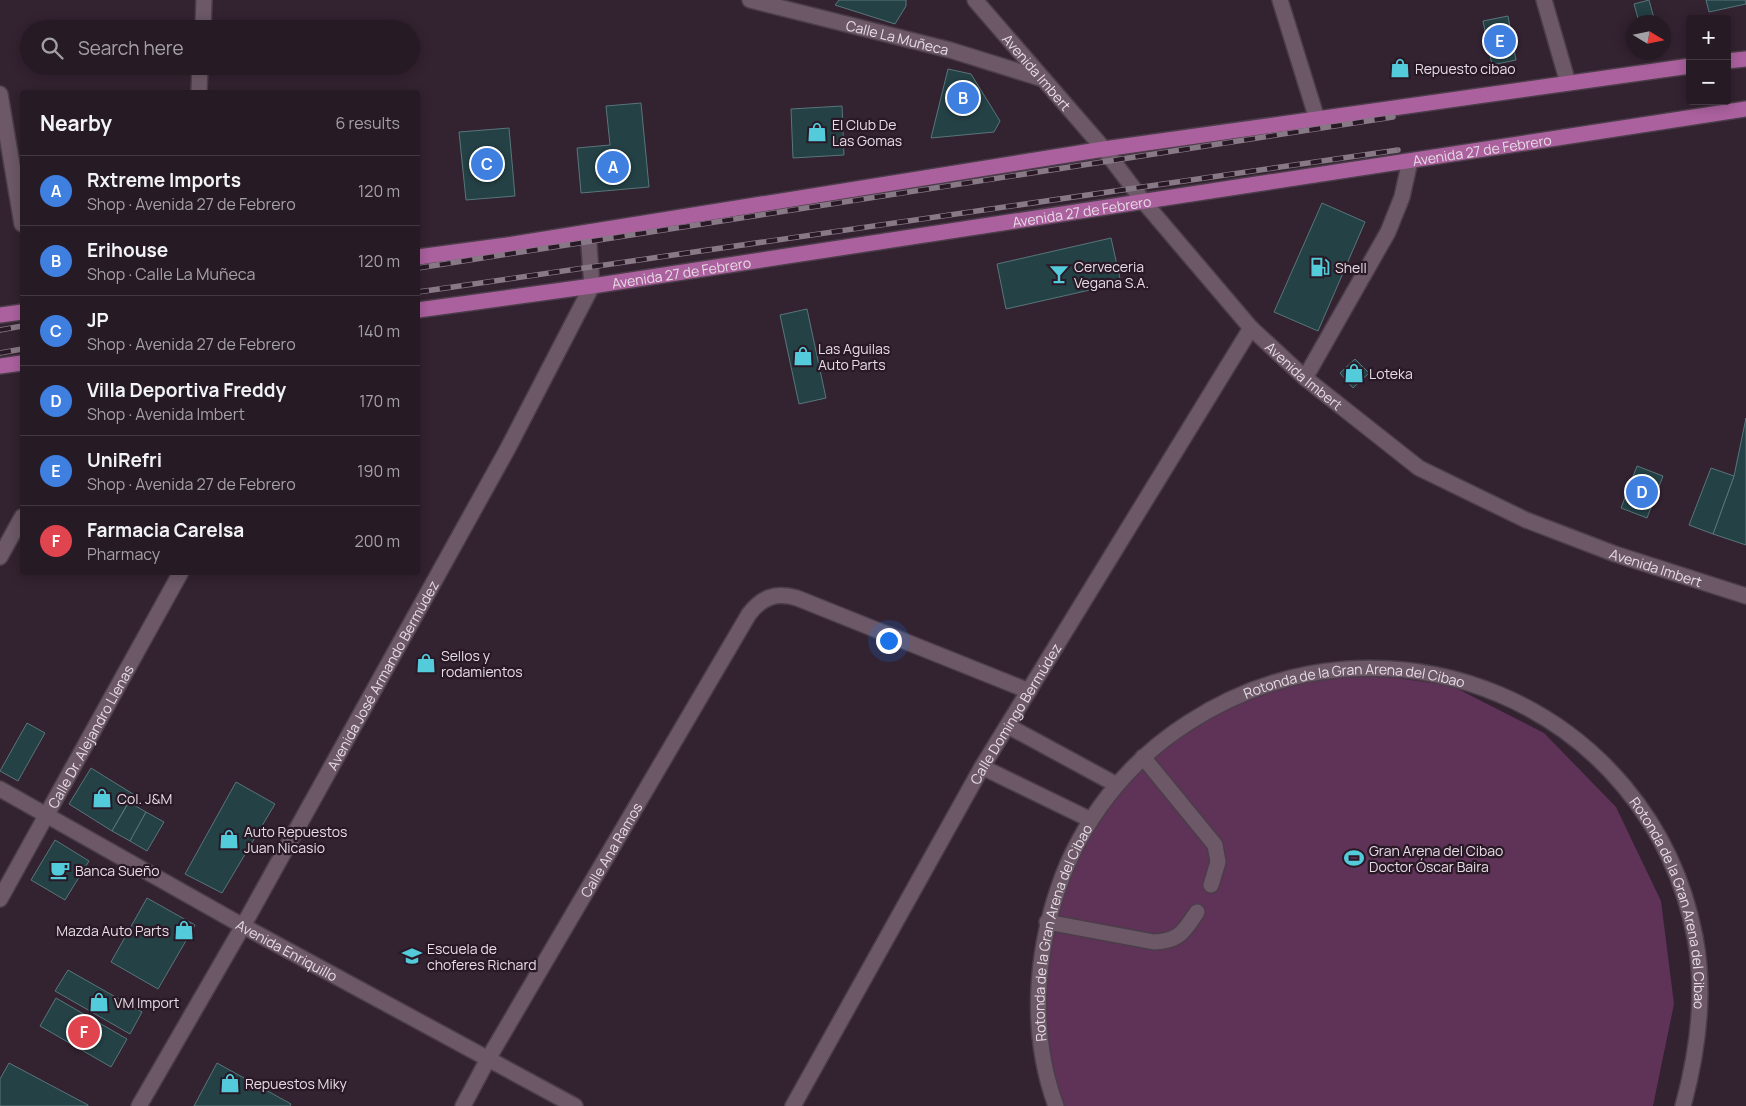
<!DOCTYPE html>
<meta charset="utf-8">
<style>
body{margin:0;font-family:Manrope,sans-serif;background:#322731;color:#f1f3f6}
.controls{position:absolute;right:15px;top:15px;display:grid;overflow:hidden;border-radius:5px;box-shadow:0 2px 12px #0003}
.controls button{width:45px;height:45px;display:grid;place-items:center;padding:0;border:0;border-bottom:1px solid #423841;background:#261a24;color:#f1f3f6;font:25px sans-serif}
.compass{position:absolute;left:1626px;top:15px;width:45px;height:45px;border-radius:50%;background:#261a24;box-shadow:0 2px 12px #0003;rotate:100deg}
.you{position:absolute;left:888px;top:640px;width:18px;height:18px;margin:-12px;border:4px solid #fff;border-radius:50%;background:#1a73e8;box-shadow:0 0 0 8px #1a73e833}
.badge{display:grid;place-items:center;width:32px;height:32px;border-radius:50%;background:#53cbda;color:#fff;font-size:16px;font-weight:700}
.pin{position:absolute;translate:-50% -50%;border:2px solid #fff;box-shadow:0 1px 5px #0006}
.list{margin:0;padding:0;list-style:none}
h2{display:flex;justify-content:space-between;align-items:center;height:65px;margin:0;padding:0 20px;font-size:21px}
h2 small{font-size:16px;font-weight:400;color:#a4a1a6}
.list li{display:grid;grid-template-columns:32px 1fr auto;gap:15px;align-items:center;box-sizing:border-box;height:70px;padding:0 20px;border-top:1px solid #423841}
.list b{display:block;font-size:19px;white-space:nowrap}
.list p{margin:0;font-size:16px;white-space:nowrap;color:#a4a1a6}
.list em{font-size:16px;font-style:normal;color:#a4a1a6}
.icon{flex:none;width:28px;height:28px;fill:none;stroke:currentColor;stroke-width:2;stroke-linecap:round;stroke-linejoin:round}
.map{position:relative;flex:none;width:1746px;height:1106px;overflow:hidden}
.search{position:absolute;background:#261a24;box-shadow:0 2px 12px #0003;left:20px;top:20px;width:400px;height:55px;display:flex;align-items:center;gap:12px;box-sizing:border-box;padding:0 18px;border-radius:28px;color:#a4a1a6;font-size:19px}
.panel{position:absolute;background:#261a24;box-shadow:0 2px 12px #0003;left:20px;top:90px;width:400px;height:485px;border-radius:5px}
.map>svg:first-child{display:block}
.green{fill:#5f3257}
.building{fill:#244145;stroke:#58767a}
.lines{fill:none;stroke-linecap:round;stroke-linejoin:round}
.service-casing{stroke:#4b3d49;stroke-width:18}
.minor-casing{stroke:#4b3d49;stroke-width:18}
.tertiary-casing{stroke:#4b3d49;stroke-width:18}
.secondary-casing{stroke:#4b3d49;stroke-width:18}
.primary-casing{stroke:#4b3d49;stroke-width:18}
.service{stroke:#6c5867;stroke-width:15}
.minor{stroke:#6c5867;stroke-width:15}
.tertiary{stroke:#6c5867;stroke-width:15}
.secondary{stroke:#6c5867;stroke-width:15}
.primary{stroke:#ab619e;stroke-width:15}
.rail-casing{stroke:#877985;stroke-width:5.5}
.rail{stroke:#291926;stroke-width:4;stroke-dasharray:11;stroke-linecap:butt}
.labels{text-anchor:middle;dominant-baseline:central;stroke-width:4.5;stroke-linejoin:round;paint-order:stroke}
.street-label{font-size:14px;fill:#e7dce5;stroke:#291926}
.poi-label{font-size:14px;fill:#e7dce5;stroke:#291926;text-anchor:start}
</style>
<div class="map">
<svg width="1746" height="1106" viewBox="0 0 1746 1106">
<rect width="100%" height="100%" fill="#332230"/>
<path class="green" d="M1349 671 1452 686 1544 733 1616 807 1661 901 1674 1004 1653 1106H1056L1034 1014 1044 910 1087 815 1157 739 1248 689Z"/>
<g class="building">
<path d="M839 0H906V6L895 24 835 5Z"/>
<path d="M1649 0 1655 22H1639L1634 4Z"/>
<path d="M1706 0H1745L1746 4 1709 12Z"/>
<path d="M1508 16 1516 60 1492 65 1483 21Z"/>
<path d="M948 69 971 74 1000 121 994 132 931 138Z"/>
<path d="M641 103 649 187 581 193 577 148 610 145 606 106Z"/>
<path d="M842 106 844 155 793 158 791 109Z"/>
<path d="M509 128 515 196 466 200 459 132Z"/>
<path d="M1322 203 1365 222 1318 331 1274 312Z"/>
<path d="M1111 238 1121 283 1006 309 997 264Z"/>
<path d="M807 309 826 398 799 404 780 315Z"/>
<path d="M1355 359 1369 373 1353 388 1340 373Z"/>
<path d="M1746 418V545L1713 534 1734 476Z"/>
<path d="M1637 466 1663 476 1647 518 1621 508Z"/>
<path d="M1711 468 1734 476 1713 534 1689 525Z"/>
<path d="M27 723 45 733 18 781 0 771Z"/>
<path d="M91 768 133 794 112 831 69 804Z"/>
<path d="M236 782 275 804 222 893 185 874Z"/>
<path d="M129 802 146 812 130 841 112 831Z"/>
<path d="M146 812 164 822 147 851 130 841Z"/>
<path d="M55 840 89 861 65 900 31 880Z"/>
<path d="M147 898 195 925 158 989 111 962Z"/>
<path d="M68 970 142 1012 130 1034 55 991Z"/>
<path d="M56 998 127 1039 111 1067 40 1026Z"/>
<path d="M9 1063 88 1105V1106H0V1079Z"/>
<path d="M217 1063 291 1104 290 1106H194Z"/>
</g>
<g class="lines">
<defs>
<g id="service">
<path d="M1280 0 1317 119"/>
<path d="M1305 378 1388 232 1402 197 1410 161"/>
<path d="M1008 726 1117 785"/>
<path d="M1143 757 1215 845 1218 862 1211 885"/>
<path d="M982 767 1091 820"/>
<path d="M1047 922 1154 942C1180 941 1184 931 1197 912"/>
<path id="s1" d="M1056 1106C1030 1036 1035 958 1058 889 1081 821 1127 762 1188 723 1386 594 1650 704 1695 937 1706 994 1698 1051 1683 1106"/>
</g>
<g id="minor">
<path id="s2" d="M750 0 950 50 1043 79"/>
<path d="M1544 0 1568 83"/>
<path d="M203 29 204 0"/>
<path d="M199 92 200 66"/>
<path d="M0 94 22 224"/>
<path d="M0 557 22 517"/>
<path id="s3" d="M0 899 181 572"/>
<path id="s4" d="M463 1106 488 1059 749 614C762 597 776 592 797 598L1029 691"/>
<path id="s5" d="M793 1106 982 767 1251 328"/>
</g>
<g id="tertiary">
<path id="s6" d="M0 789 243 926 575 1106"/>
<path id="s7" d="M139 1106 243 926 507 450 592 286 588 232"/>
</g>
<g id="secondary">
<path id="s8" d="M975 0 1104 149 1143 201 1251 328 1305 378 1419 468 1526 520 1615 554 1746 596"/>
</g>
<g id="primary">
<path d="M1727 61 1746 59"/>
<path d="M418 257 507 245 1104 149 1690 66"/>
<path id="s9" d="M418 310 592 286 1746 109"/>
<path d="M0 315 22 312"/>
<path d="M0 366 22 363"/>
</g>
</defs>
<use href="#service" class="service-casing"/>
<use href="#minor" class="minor-casing"/>
<use href="#tertiary" class="tertiary-casing"/>
<use href="#secondary" class="secondary-casing"/>
<use href="#primary" class="primary-casing"/>
<use href="#service" class="service"/>
<use href="#minor" class="minor"/>
<use href="#tertiary" class="tertiary"/>
<use href="#secondary" class="secondary"/>
<use href="#primary" class="primary"/>
<defs>
<g id="rail">
<path d="M418 268 1393 117"/>
<path d="M418 292 1398 150"/>
<path d="M0 330 22 326"/>
<path d="M0 353 22 349"/>
</g>
</defs>
<use href="#rail" class="rail-casing"/>
<use href="#rail" class="rail"/>
</g>
<defs>
<symbol id="shop-bare" viewBox="-9 -9 18 18"><path d="M-5-2.5h2.3a2.7 3.5 0 0 1 5.4 0H5L5.5 6h-11ZM-1.5-2.5h3a1.5 2.3 0 0 0-3 0Z" fill="#53cbda" stroke="#291926" stroke-width="2.5" paint-order="stroke"/></symbol>
<symbol id="fuel-bare" viewBox="-9 -9 18 18"><path d="M-5.5-6h7V0h2V4h1.3V-2.5L3-4.5l.8-.8L6-3V5H2.5V1h-1V6h-7ZM-4.2-4.7v3.2H.2V-4.7Z" fill="#53cbda" stroke="#291926" stroke-width="2.5" paint-order="stroke"/></symbol>
<symbol id="bar-bare" viewBox="-9 -9 18 18"><path d="M-6-5H6L.8 .8V4.5H3.5V6h-7V4.5H-.8V.8Z" fill="#53cbda" stroke="#291926" stroke-width="2.5" paint-order="stroke"/></symbol>
<symbol id="stadium-bare" viewBox="-9 -9 18 18"><path d="M0-5a6.5 5 0 1 0 0 10a6.5 5 0 1 0 0-10ZM-3.5-1.8h7v3.6h-7Z" fill="#53cbda" stroke="#291926" stroke-width="2.5" paint-order="stroke"/></symbol>
<symbol id="cafe-bare" viewBox="-9 -9 18 18"><path d="M-5.5-4.5H6V0H3Q3 3.5 0 3.5H-2.5Q-5.5 3.5-5.5 0ZM3-3.2v2h1.7v-2ZM-6 4.5H4V6H-6Z" fill="#53cbda" stroke="#291926" stroke-width="2.5" paint-order="stroke"/></symbol>
<symbol id="school-bare" viewBox="-9 -9 18 18"><path d="M0-5L7-2L0 1L-7-2ZM-4 1L0 2.5L4 1V4Q0 6-4 4Z" fill="#53cbda" stroke="#291926" stroke-width="2.5" paint-order="stroke"/></symbol>
</defs>
<g fill-rule="evenodd">
<use href="#shop-bare" x="1386" y="54" width="28" height="28"/>
<use href="#shop-bare" x="803" y="118" width="28" height="28"/>
<use href="#fuel-bare" x="1306" y="253" width="28" height="28"/>
<use href="#bar-bare" x="1045" y="260" width="28" height="28"/>
<use href="#shop-bare" x="789" y="342" width="28" height="28"/>
<use href="#shop-bare" x="1340" y="359" width="28" height="28"/>
<use href="#shop-bare" x="412" y="649" width="28" height="28"/>
<use href="#shop-bare" x="88" y="784" width="28" height="28"/>
<use href="#shop-bare" x="215" y="825" width="28" height="28"/>
<use href="#stadium-bare" x="1340" y="844" width="28" height="28"/>
<use href="#cafe-bare" x="46" y="856" width="28" height="28"/>
<use href="#shop-bare" x="170" y="916" width="28" height="28"/>
<use href="#school-bare" x="398" y="942" width="28" height="28"/>
<use href="#shop-bare" x="85" y="988" width="28" height="28"/>
<use href="#shop-bare" x="216" y="1069" width="28" height="28"/>
</g>
<g class="labels">
<g class="street-label">
<text stroke="none"><textPath href="#s2" startOffset="152">Calle La Muñeca</textPath></text>
<text stroke="none"><textPath href="#s8" startOffset="95">Avenida Imbert</textPath></text>
<text stroke="none"><textPath href="#s9" startOffset="1076">Avenida 27 de Febrero</textPath></text>
<text stroke="none"><textPath href="#s9" startOffset="671">Avenida 27 de Febrero</textPath></text>
<text stroke="none"><textPath href="#s9" startOffset="266">Avenida 27 de Febrero</textPath></text>
<text stroke="none"><textPath href="#s8" startOffset="500">Avenida Imbert</textPath></text>
<text stroke="none"><textPath href="#s8" startOffset="905">Avenida Imbert</textPath></text>
<text stroke="none"><textPath href="#s7" startOffset="495">Avenida José Armando Bermúdez</textPath></text>
<text stroke="none"><textPath href="#s1" startOffset="612">Rotonda de la Gran Arena del Cibao</textPath></text>
<text stroke="none"><textPath href="#s5" startOffset="451">Calle Domingo Bermúdez</textPath></text>
<text stroke="none"><textPath href="#s3" startOffset="186">Calle Dr. Alejandro Llenas</textPath></text>
<text stroke="none"><textPath href="#s4" startOffset="296">Calle Ana Ramos</textPath></text>
<text stroke="none"><textPath href="#s1" startOffset="1046">Rotonda de la Gran Arena del Cibao</textPath></text>
<text stroke="none"><textPath href="#s1" startOffset="179">Rotonda de la Gran Arena del Cibao</textPath></text>
<text stroke="none"><textPath href="#s6" startOffset="329">Avenida Enriquillo</textPath></text>
</g>
<g class="poi-label">
<text x="1415" y="68">Repuesto cibao</text>
<text x="832" y="124">El Club De<tspan x="832" dy="16">Las Gomas</tspan></text>
<text x="1074" y="266">Cerveceria<tspan x="1074" dy="16">Vegana S.A.</tspan></text>
<text x="1335" y="267">Shell</text>
<text x="818" y="348">Las Aguilas<tspan x="818" dy="16">Auto Parts</tspan></text>
<text x="1369" y="373">Loteka</text>
<text x="441" y="655">Sellos y<tspan x="441" dy="16">rodamientos</tspan></text>
<text x="117" y="798">Col. J&amp;M</text>
<text x="244" y="831">Auto Repuestos<tspan x="244" dy="16">Juan Nicasio</tspan></text>
<text x="1369" y="850">Gran Arena del Cibao<tspan x="1369" dy="16">Doctor Óscar Baira</tspan></text>
<text x="75" y="870">Banca Sueño</text>
<text x="169" y="930" text-anchor="end">Mazda Auto Parts</text>
<text x="427" y="948">Escuela de<tspan x="427" dy="16">choferes Richard</tspan></text>
<text x="114" y="1002">VM Import</text>
<text x="245" y="1083">Repuestos Miky</text>
</g>
</g>
</svg>
<div class="controls">
<button>+</button>
<button>−</button>
</div>
<svg class="compass" viewBox="-18 -18 36 36"><path d="M0-13l5 13h-10z" fill="#e53935"/><path d="M0 13l5-13h-10z" fill="#a4a1a6"/></svg>
<div class="you"></div>
<div class="pin badge" style="left:613px;top:167px;background:#3f7fe0">A</div>
<div class="pin badge" style="left:963px;top:98px;background:#3f7fe0">B</div>
<div class="pin badge" style="left:487px;top:164px;background:#3f7fe0">C</div>
<div class="pin badge" style="left:1642px;top:492px;background:#3f7fe0">D</div>
<div class="pin badge" style="left:1500px;top:41px;background:#3f7fe0">E</div>
<div class="pin badge" style="left:84px;top:1032px;background:#e0444e">F</div>
<div class="search"><svg class="icon" aria-label="search" viewBox="0 0 24 24"><circle cx="10" cy="10" r="6"/><path d="M15 15l6 6"/></svg>Search here</div>
<section class="panel">
<h2>Nearby<small>6 results</small></h2>
<ul class="list">
<li><span class="badge" style="background:#3f7fe0">A</span><div><b>Rxtreme Imports</b><p>Shop · Avenida 27 de Febrero</p></div><em>120 m</em></li>
<li><span class="badge" style="background:#3f7fe0">B</span><div><b>Erihouse</b><p>Shop · Calle La Muñeca</p></div><em>120 m</em></li>
<li><span class="badge" style="background:#3f7fe0">C</span><div><b>JP</b><p>Shop · Avenida 27 de Febrero</p></div><em>140 m</em></li>
<li><span class="badge" style="background:#3f7fe0">D</span><div><b>Villa Deportiva Freddy</b><p>Shop · Avenida Imbert</p></div><em>170 m</em></li>
<li><span class="badge" style="background:#3f7fe0">E</span><div><b>UniRefri</b><p>Shop · Avenida 27 de Febrero</p></div><em>190 m</em></li>
<li><span class="badge" style="background:#e0444e">F</span><div><b>Farmacia Carelsa</b><p>Pharmacy</p></div><em>200 m</em></li>
</ul>
</section>
</div>
